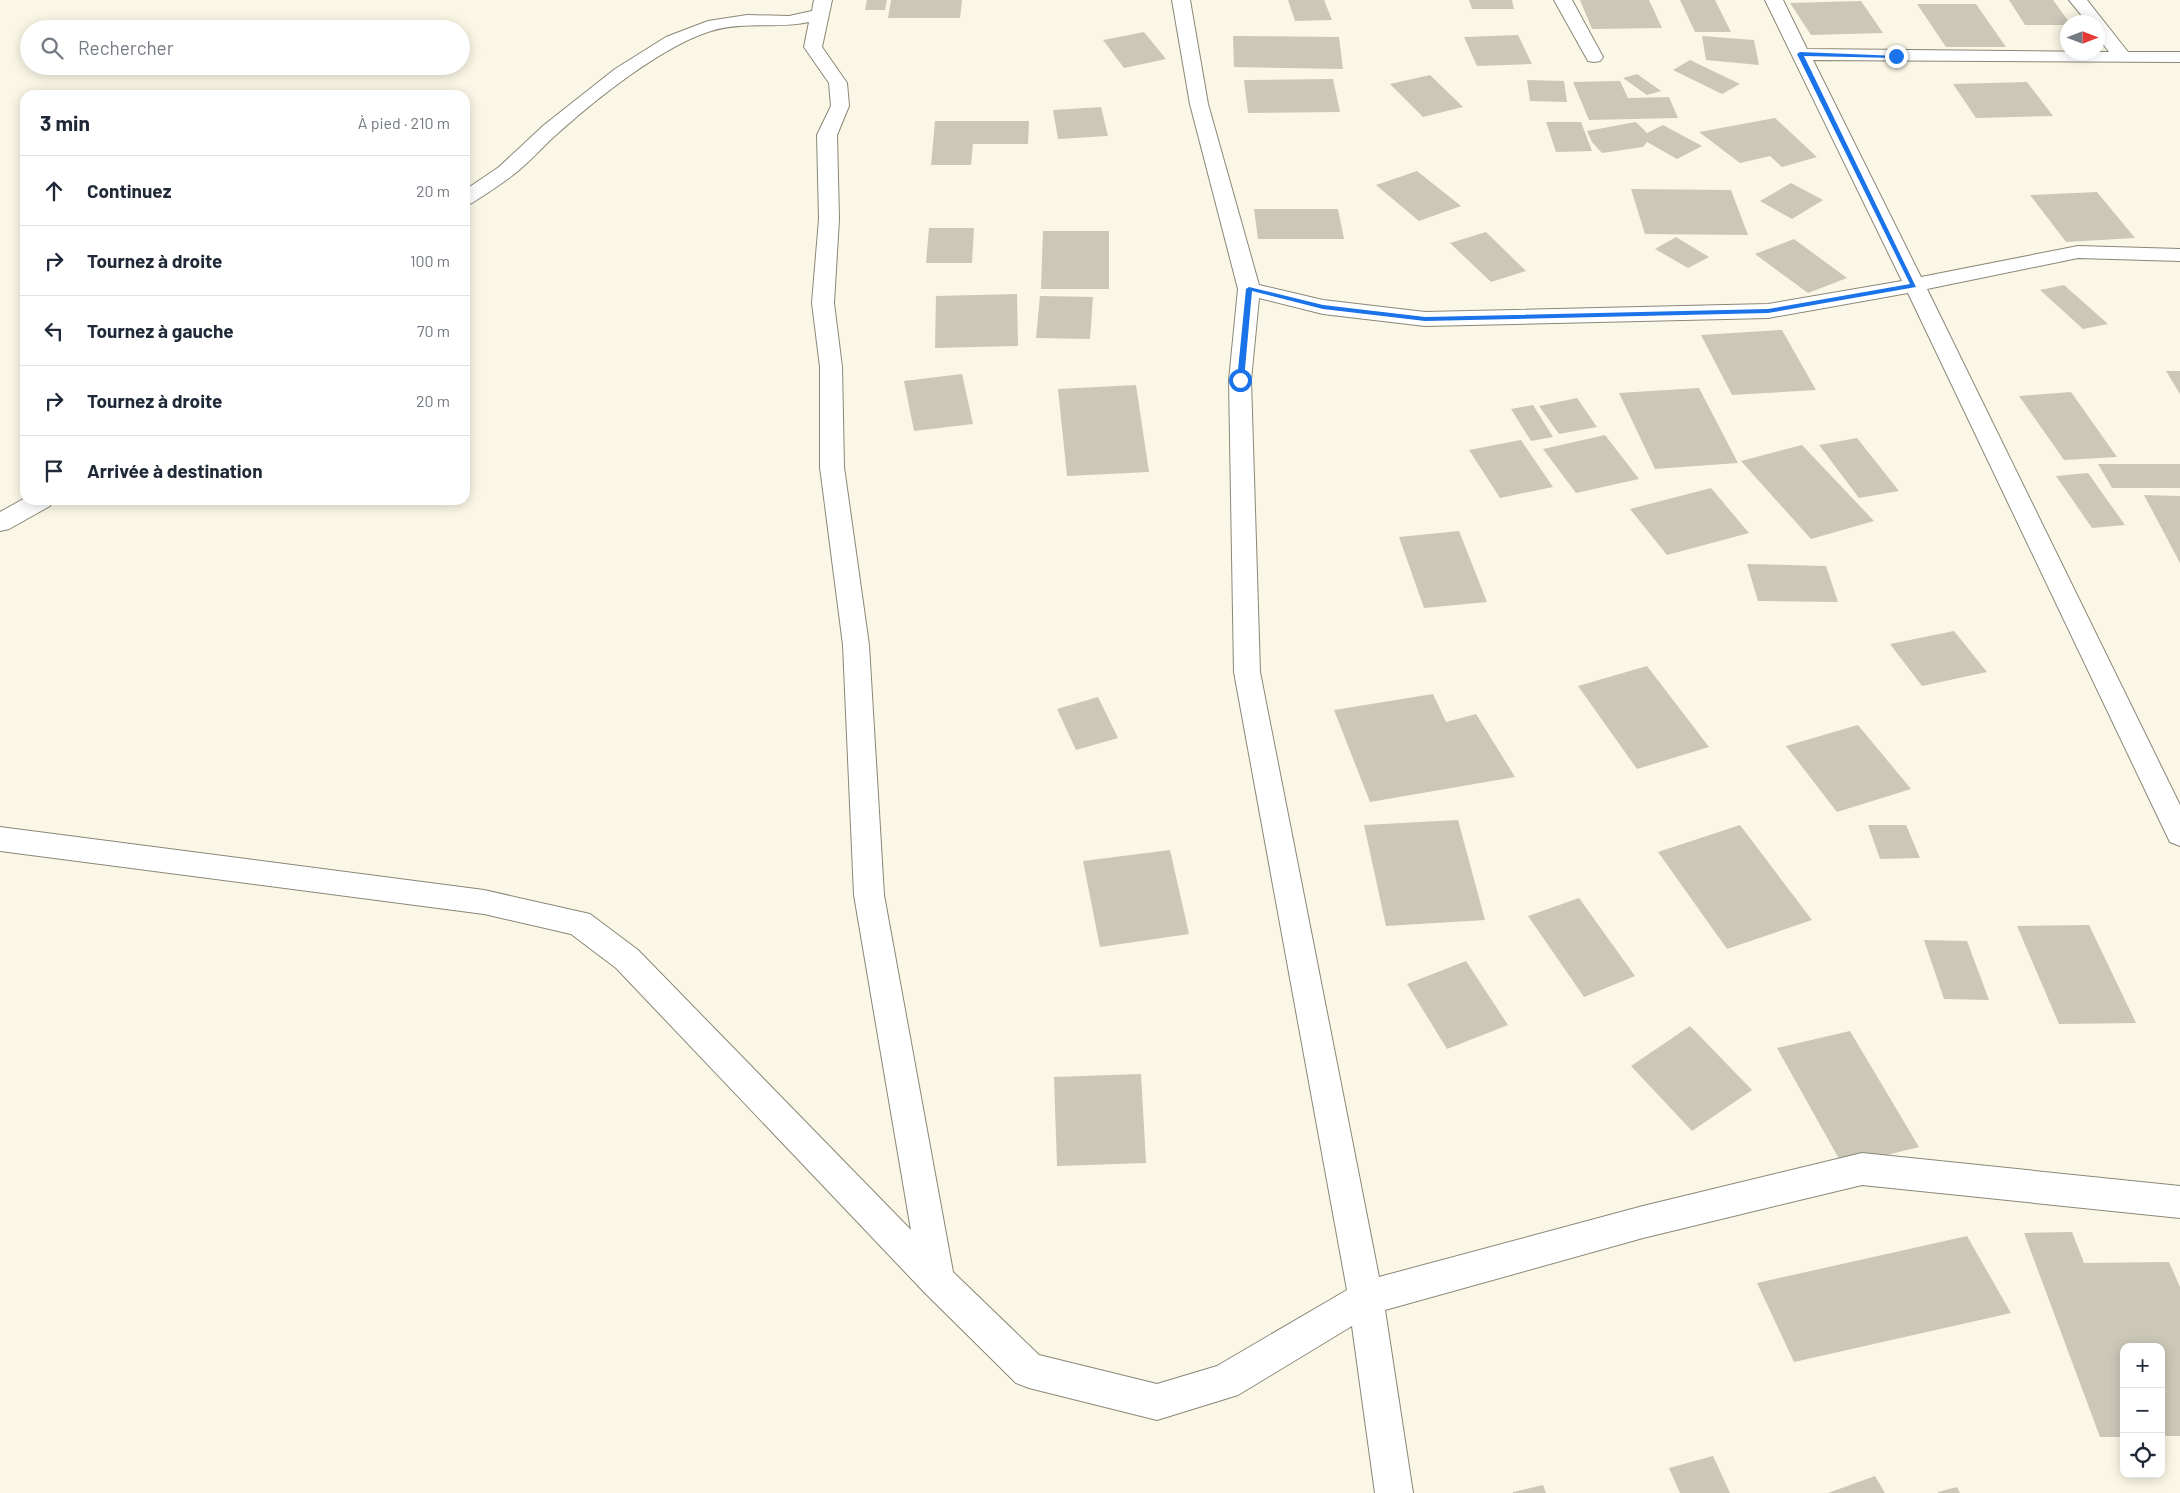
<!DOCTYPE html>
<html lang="fr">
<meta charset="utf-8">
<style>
body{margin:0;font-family:Barlow,sans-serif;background:#f2f2f3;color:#1f2937}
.controls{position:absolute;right:15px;bottom:15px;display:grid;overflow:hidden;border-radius:10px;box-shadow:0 2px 12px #0003}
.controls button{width:45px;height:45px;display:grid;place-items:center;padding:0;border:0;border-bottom:1px solid #e0e1e3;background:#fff;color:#1f2937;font:25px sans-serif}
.compass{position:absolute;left:2060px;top:15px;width:45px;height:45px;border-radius:50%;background:#fff;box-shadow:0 2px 12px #0003;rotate:90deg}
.stop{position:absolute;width:15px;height:15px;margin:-11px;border:4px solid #1a73e8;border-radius:50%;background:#fff}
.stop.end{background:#1a73e8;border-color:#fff;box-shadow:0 1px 5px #0008}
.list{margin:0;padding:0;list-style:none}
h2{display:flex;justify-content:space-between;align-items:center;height:65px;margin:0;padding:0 20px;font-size:21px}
h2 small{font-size:16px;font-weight:400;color:#747a83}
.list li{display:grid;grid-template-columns:32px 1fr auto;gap:15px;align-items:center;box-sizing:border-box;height:70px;padding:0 20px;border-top:1px solid #e0e1e3}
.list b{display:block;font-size:19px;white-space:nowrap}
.list em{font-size:16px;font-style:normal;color:#747a83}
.icon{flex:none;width:28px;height:28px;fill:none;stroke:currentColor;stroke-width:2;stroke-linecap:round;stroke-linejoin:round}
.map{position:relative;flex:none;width:2180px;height:1493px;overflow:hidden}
.search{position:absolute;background:#fff;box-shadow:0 2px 12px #0003;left:20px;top:20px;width:450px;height:55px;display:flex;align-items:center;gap:12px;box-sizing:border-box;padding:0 18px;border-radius:28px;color:#747a83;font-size:19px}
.panel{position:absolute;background:#fff;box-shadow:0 2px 12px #0003;left:20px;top:90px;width:450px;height:415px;border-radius:15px}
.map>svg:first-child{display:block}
.building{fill:#ccc8b8}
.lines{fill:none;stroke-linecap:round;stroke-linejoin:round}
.street-casing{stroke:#8a8778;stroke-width:2}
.street{fill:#fff;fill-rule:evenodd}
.route{fill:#1a73e8}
</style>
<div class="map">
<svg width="2180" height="1493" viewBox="0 0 2180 1493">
<rect width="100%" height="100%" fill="#fbf7e6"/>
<g class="building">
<path d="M867 0H887L885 10H865Z"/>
<path d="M891 0H962L960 18H888Z"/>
<path d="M1288 0H1324L1332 20 1295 21Z"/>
<path d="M1469 0H1512L1514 9H1472Z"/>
<path d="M1580 0H1649L1662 28 1592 29Z"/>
<path d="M1680 0H1715L1731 32H1695Z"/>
<path d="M2009 0H2053L2069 22 2068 25H2025Z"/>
<path d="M1861 1 1883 33 1811 35 1790 3Z"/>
<path d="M1917 4H1976L2006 47H1946Z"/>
<path d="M1144 32 1166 59 1124 68 1103 40Z"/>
<path d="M1518 35 1532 64 1477 66 1464 37Z"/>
<path d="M1233 36 1339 37 1343 69 1234 67Z"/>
<path d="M1702 36 1754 40 1759 65 1706 60Z"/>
<path d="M1690 60 1740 84 1722 94 1673 70Z"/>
<path d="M1637 74 1661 91 1647 95 1623 78Z"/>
<path d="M1430 75 1463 107 1423 117 1390 84Z"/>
<path d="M1333 79 1340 112 1248 113 1244 80Z"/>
<path d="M1527 80 1564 81 1567 102 1530 101Z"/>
<path d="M1620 81 1628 98 1669 97 1678 118 1589 120 1573 82Z"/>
<path d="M2027 82 2053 116 1976 118 1953 84Z"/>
<path d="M1101 107 1108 136 1058 139 1053 110Z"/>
<path d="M1775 118 1817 157 1782 167 1770 156 1740 163 1699 132Z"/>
<path d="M935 121H1029L1028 144H973L971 165H931Z"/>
<path d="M1546 122H1581L1592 151 1556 152Z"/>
<path d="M1636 122 1647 133 1663 125 1702 146 1677 159 1647 142 1643 147 1602 153 1592 142 1587 131Z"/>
<path d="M1417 171 1461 206 1419 221 1376 185Z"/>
<path d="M1791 183 1823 200 1792 219 1760 201Z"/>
<path d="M1631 189 1731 190 1748 235 1645 234Z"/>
<path d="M2097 192 2135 238 2066 242 2030 195Z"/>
<path d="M1254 209H1338L1344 239H1258Z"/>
<path d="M929 228H974L972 263H926Z"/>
<path d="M1043 231H1109V289H1041Z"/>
<path d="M1486 232 1526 271 1491 282 1450 243Z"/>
<path d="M1676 237 1709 257 1688 268 1655 249Z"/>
<path d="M1794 239 1847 278 1808 293 1755 254Z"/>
<path d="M2064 285 2108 324 2083 329 2040 290Z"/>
<path d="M1017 294 1018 346 935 348 936 296Z"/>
<path d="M1040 296 1093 297 1090 339 1036 338Z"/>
<path d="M1782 330 1816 390 1732 395 1701 335Z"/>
<path d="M2166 371H2180V394Z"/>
<path d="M962 374 973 424 914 431 904 381Z"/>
<path d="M1136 385 1149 472 1067 476 1058 389Z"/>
<path d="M1699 388 1738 463 1655 469 1619 393Z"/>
<path d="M2071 392 2117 457 2064 460 2019 396Z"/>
<path d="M1577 398 1597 427 1559 434 1539 406Z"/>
<path d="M1533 405 1553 437 1531 441 1511 409Z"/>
<path d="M1605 435 1639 479 1576 493 1543 449Z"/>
<path d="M1857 438 1899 491 1859 498 1819 445Z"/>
<path d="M1521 440 1553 487 1500 498 1469 450Z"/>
<path d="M1802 445 1874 521 1811 539 1741 461Z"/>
<path d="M2098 464H2180V488H2112Z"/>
<path d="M2088 473 2125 525 2092 528 2056 476Z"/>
<path d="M1711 488 1749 533 1667 555 1630 509Z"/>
<path d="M2144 495 2180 496V563Z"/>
<path d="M1459 531 1487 602 1424 608 1399 537Z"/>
<path d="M1747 564 1826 566 1838 602 1758 601Z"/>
<path d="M1954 631 1987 672 1922 686 1890 644Z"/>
<path d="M1647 666 1709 747 1637 769 1578 686Z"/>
<path d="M1433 694 1446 722 1476 714 1515 777 1370 802 1334 710Z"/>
<path d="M1098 697 1118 738 1076 750 1057 709Z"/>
<path d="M1858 725 1911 789 1837 812 1786 746Z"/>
<path d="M1458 820 1485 920 1386 926 1364 825Z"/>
<path d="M1740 825 1812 920 1727 949 1658 852Z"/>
<path d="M1868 825H1906L1920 858 1880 859Z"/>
<path d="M1170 850 1189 934 1100 947 1083 861Z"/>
<path d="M1579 898 1635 976 1584 997 1528 916Z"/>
<path d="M2089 925 2136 1023 2059 1024 2017 926Z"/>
<path d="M1924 940 1967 941 1989 1000 1944 999Z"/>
<path d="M1466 961 1508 1025 1447 1049 1407 984Z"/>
<path d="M1690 1026 1752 1090 1692 1131 1631 1066Z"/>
<path d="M1850 1031 1919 1147 1843 1166 1777 1048Z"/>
<path d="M1141 1074 1146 1163 1057 1166 1054 1077Z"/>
<path d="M2072 1232 2084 1263 2169 1262 2180 1287V1436H2161V1347H2124V1437H2100L2024 1233Z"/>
<path d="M1967 1236 2011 1313 1794 1362 1757 1283Z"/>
<path d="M1713 1456 1730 1493H1680L1669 1468Z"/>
<path d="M1875 1476 1885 1493H1828Z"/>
<path d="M1543 1485 1546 1493H1513V1492Z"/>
<path d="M1957 1487 1960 1493H1938V1492Z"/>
</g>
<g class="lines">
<defs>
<g id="street">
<path d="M814 0H832L822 47 847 83 849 106 837 135 839 219 834 303 842 367 844 467 869 645 884 895 953 1272 1039 1355 1157 1384 1217 1366 1347 1290 1234 672 1229 380 1238 289 1190 104 1172 0H1190L1208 104 1259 285 1323 300 1425 312 1768 304 1902 281 1765 0H1783L1807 49 2109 52 2098 37V22H2087L2069 0H2087L2128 52H2180V62L1813 60 1921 277 2078 246 2180 249V261L2078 258 1927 289 2180 805V846L2170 842 2166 834 1908 293 1768 318 1425 326 1323 314 1259 298 1251 380 1260 672 1379 1277 1643 1206 1862 1153 2180 1186V1218L1862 1185 1643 1238 1385 1310 1413 1493H1375L1352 1326 1238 1395 1157 1420 1029 1388 1016 1383 925 1293 616 968 571 934 484 914 0 851V827L484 890 590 914 638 950 911 1230 854 895 843 645 820 467V367L812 303 819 219 817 135 831 106 829 83 804 47 809 22C777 29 743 21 711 31 662 46 596 99 557 134 542 147 529 163 513 175 500 185 486 194 472 203L465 205V190L499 167 544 125 615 69 666 37 708 21 747 15 789 16 812 11Z"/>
<path d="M1554 0H1572L1603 57 1600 61 1594 62 1588 61Z"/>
<path d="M25 498V500H53L50 506 9 529 0 531V512Z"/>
</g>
</defs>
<use href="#street" class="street-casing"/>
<use href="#street" class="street"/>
</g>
<path class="route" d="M1800 52 1899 56 1896 58 1804 56 1916 287 1768 313 1425 321 1323 309 1252 291 1244 380 1240 382 1237 380 1246 289 1249 287 1323 305 1425 317 1768 309 1910 284 1797 54Z"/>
</svg>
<div class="controls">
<button>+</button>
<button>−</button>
<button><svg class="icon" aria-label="locate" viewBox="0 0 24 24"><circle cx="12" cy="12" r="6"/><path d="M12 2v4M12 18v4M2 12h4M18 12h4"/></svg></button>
</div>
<svg class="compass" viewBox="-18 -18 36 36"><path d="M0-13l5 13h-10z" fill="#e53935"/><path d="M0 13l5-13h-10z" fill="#747a83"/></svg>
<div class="stop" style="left:1240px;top:380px"></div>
<div class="stop end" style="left:1896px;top:56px"></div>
<div class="search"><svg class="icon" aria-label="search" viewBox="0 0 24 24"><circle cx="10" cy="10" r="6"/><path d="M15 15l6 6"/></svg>Rechercher</div>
<section class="panel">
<h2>3 min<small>À pied · 210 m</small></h2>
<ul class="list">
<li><svg class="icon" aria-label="ahead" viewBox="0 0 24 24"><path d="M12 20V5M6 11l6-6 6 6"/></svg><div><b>Continuez</b></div><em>20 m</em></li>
<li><svg class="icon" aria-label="right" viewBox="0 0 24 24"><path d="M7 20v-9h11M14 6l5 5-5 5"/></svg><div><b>Tournez à droite</b></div><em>100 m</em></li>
<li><svg class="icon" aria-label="left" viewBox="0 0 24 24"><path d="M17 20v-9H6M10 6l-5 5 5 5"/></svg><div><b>Tournez à gauche</b></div><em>70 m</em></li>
<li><svg class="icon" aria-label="right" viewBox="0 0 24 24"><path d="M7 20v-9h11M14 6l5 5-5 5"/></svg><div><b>Tournez à droite</b></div><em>20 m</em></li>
<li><svg class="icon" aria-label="arrive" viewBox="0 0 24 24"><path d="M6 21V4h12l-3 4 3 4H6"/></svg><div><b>Arrivée à destination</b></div></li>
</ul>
</section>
</div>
